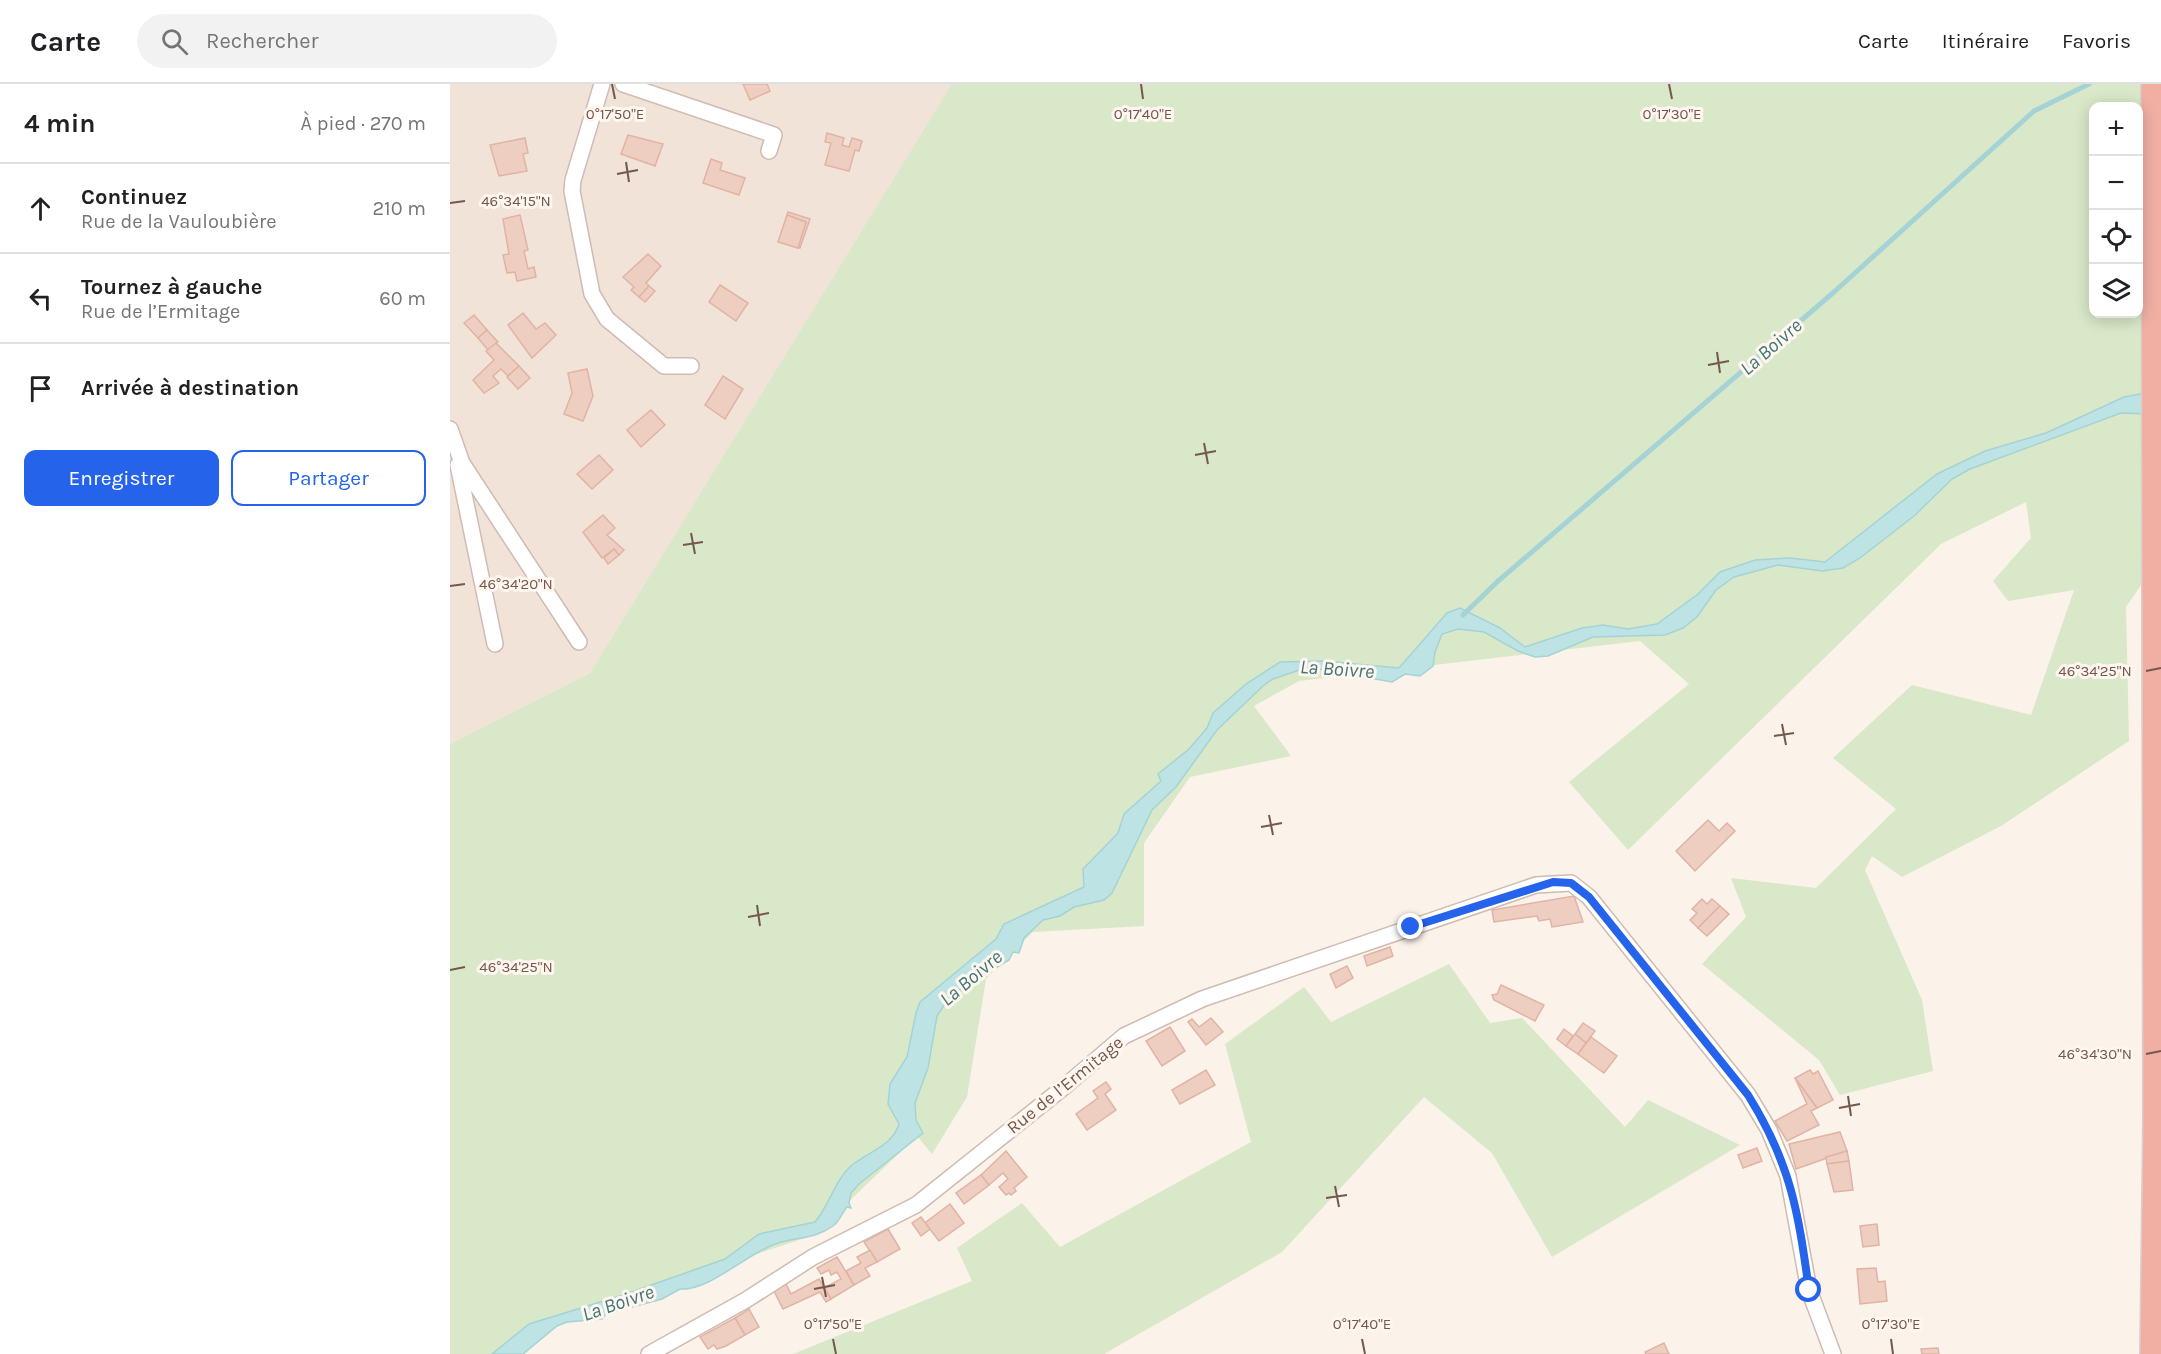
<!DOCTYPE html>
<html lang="fr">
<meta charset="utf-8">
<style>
body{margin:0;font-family:Karla,sans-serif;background:#f2f2f2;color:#202124}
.controls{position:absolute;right:18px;top:18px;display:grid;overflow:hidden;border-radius:12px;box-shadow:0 3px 15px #0003}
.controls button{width:54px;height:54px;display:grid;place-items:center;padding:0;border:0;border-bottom:2px solid #e0e0e0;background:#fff;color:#202124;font:30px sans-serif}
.stop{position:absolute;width:18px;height:18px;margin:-14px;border:4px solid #2563eb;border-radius:50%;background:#fff}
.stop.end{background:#2563eb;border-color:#fff;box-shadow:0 2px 6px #0008}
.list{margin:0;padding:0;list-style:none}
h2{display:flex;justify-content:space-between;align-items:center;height:78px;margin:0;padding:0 24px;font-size:26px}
h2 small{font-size:20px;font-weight:400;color:#757577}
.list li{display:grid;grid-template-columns:39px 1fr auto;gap:18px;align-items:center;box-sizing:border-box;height:90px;padding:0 24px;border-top:2px solid #e0e0e0}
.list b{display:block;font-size:22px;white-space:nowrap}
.list p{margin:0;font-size:20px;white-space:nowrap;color:#757577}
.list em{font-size:20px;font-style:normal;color:#757577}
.actions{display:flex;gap:12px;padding:18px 24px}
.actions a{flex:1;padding:14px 0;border:2px solid #2563eb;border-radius:12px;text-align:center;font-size:21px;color:#2563eb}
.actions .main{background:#2563eb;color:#fff}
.icon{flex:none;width:33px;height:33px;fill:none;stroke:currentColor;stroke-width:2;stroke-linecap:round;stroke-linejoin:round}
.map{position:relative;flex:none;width:1711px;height:1270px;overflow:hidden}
header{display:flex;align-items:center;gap:36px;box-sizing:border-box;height:84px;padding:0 30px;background:#fff;border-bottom:2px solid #e0e0e0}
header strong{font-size:28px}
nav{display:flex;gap:33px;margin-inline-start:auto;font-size:21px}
.search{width:420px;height:54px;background:#f2f2f2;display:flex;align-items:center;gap:15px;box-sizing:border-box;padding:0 21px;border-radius:33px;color:#757577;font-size:22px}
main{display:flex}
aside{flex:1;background:#fff}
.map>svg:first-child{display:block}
.residential{fill:#f2e3d8}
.green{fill:#d9e8c8;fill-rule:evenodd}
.water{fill:#bee3e4;stroke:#a5d3d5;stroke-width:1.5}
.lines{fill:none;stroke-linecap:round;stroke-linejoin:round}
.stream{stroke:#a5d3d5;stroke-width:5}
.building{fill:#efcec2;stroke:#e0b3a4;stroke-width:1.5}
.minor-casing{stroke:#cfbbb2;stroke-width:18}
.motorway-casing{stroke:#d8d0cd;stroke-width:30}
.minor{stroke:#fff;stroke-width:15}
.motorway{stroke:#f1afa4;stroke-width:27}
.route{stroke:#2563eb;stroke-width:8}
.ticks{fill:none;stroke:#74574e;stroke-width:2}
.labels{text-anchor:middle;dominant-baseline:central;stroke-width:6;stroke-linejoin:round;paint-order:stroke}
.street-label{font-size:18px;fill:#74574e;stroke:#fef6ef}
.water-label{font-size:20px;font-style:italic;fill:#427678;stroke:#fef6ef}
.ticks-label{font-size:15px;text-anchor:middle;fill:#74574e;stroke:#fef6ef;stroke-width:6;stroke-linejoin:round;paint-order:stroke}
</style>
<header>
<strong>Carte</strong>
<div class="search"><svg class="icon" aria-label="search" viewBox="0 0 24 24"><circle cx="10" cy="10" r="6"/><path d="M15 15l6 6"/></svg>Rechercher</div>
<nav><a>Carte</a><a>Itinéraire</a><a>Favoris</a></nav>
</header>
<main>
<aside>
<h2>4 min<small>À pied · 270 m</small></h2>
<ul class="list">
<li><svg class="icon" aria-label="ahead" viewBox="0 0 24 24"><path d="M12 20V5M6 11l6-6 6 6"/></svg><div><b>Continuez</b><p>Rue de la Vauloubière</p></div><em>210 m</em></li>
<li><svg class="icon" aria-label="left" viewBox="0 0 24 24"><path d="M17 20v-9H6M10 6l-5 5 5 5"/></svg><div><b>Tournez à gauche</b><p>Rue de l’Ermitage</p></div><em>60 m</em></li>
<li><svg class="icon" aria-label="arrive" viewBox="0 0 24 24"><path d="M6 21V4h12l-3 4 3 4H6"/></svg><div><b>Arrivée à destination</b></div></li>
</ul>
<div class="actions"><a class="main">Enregistrer</a><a>Partager</a></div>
</aside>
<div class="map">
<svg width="1711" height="1270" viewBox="0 0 1711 1270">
<rect width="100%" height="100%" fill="#fbf2e9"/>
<path class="residential" d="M0 0H503L140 589 0 660Z"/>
<g class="green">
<path d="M502 0H1711V472L1676 523 1679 657 1551 742 1452 793 1422 772 1415 786 1472 916 1483 987 1390 1011 1369 976 1252 880 1296 833 1281 794 1366 804 1446 725 1383 674 1462 601 1581 631 1624 506 1558 517 1543 497 1581 454 1576 418 1491 460 1178 766 1119 698 1239 600 1190 557 849 597 804 622 841 672 740 693 694 759V842L583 848 536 895 517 1013 482 1070 467 1052 364 1151 85 1243 43 1270H0V660L140 589ZM1644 22H1688V230H1644Z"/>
<path d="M999 880 1040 939 1072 934 1175 1043 1198 1016 1290 1061 1102 1173 1042 1069 974 1013 832 1168 654 1270H343L522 1197 507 1164 572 1119 610 1163 801 1058 775 960 854 903 881 938Z"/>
</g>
<path class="water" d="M1711 306 1702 330 1671 329 1520 385 1502 395 1464 432 1410 474 1393 484 1372 487 1328 481 1284 493 1266 506 1247 533 1233 544 1215 551 1143 553 1098 572 1085 573 1068 567 1034 548 1008 545 992 550 985 568 983 582 970 592 955 590 942 598 858 583 823 595 813 602 767 646 726 703 702 726 662 809 654 816 624 823 610 832 593 836 574 854 569 869 563 868 559 876 500 912 487 932 478 984 465 1019 466 1036 473 1049 409 1100 401 1109 399 1119 401 1124 397 1123C392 1129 389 1138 383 1142 365 1155 347 1153 328 1159 297 1169 260 1207 230 1205L212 1215 156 1230 152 1235 117 1238 107 1242 73 1270H42L79 1240 173 1211 275 1175 309 1150 365 1138C379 1122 385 1096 401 1082 417 1068 443 1062 449 1040L438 1020 440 1000 457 973 466 929 470 918 546 855 554 840 634 803 633 785 668 749 674 730 711 697 708 690 739 665 757 644 763 629 796 600 830 578 873 577 949 584 997 529 1010 524 1050 544 1075 563 1132 544 1153 541 1178 545 1207 540 1248 510 1270 488 1305 476 1340 474 1375 478 1487 390 1535 367 1596 349 1674 313Z"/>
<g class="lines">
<path class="stream" d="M1013 531 1047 498 1384 208 1584 27 1639 0"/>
</g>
<g class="building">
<path d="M293 0H317L320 7 300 16Z"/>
<path d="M377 49 394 54 392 61 399 63 402 54 412 57 409 67 405 66 399 87 375 81 381 59 375 58Z"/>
<path d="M178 51 213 60 205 82 171 70Z"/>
<path d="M75 54 78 69 73 70 77 87 49 92 40 61Z"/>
<path d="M261 75 272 79 270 86 295 94 289 111 253 99Z"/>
<path d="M338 128 360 135 350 164H348L356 138 337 131Z"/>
<path d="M70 131 78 166 74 167 78 185 84 183 86 193 67 197 65 188 57 189 53 171 59 170 53 135Z"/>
<path d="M337 131 356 138 348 164 328 158Z"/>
<path d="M198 170 211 182 196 199 199 202 189 213 181 206 184 203 173 193Z"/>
<path d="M270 201 298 219 286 237 259 218Z"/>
<path d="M199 202 205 207 195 218 189 213Z"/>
<path d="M73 229 86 245 95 239 106 251 82 274 58 241Z"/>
<path d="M24 231 37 246 28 254 14 239Z"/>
<path d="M37 246 48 258 38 266 28 254Z"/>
<path d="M46 259 69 282 58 292 51 285 43 292 49 299 34 309 23 296 44 276 36 267Z"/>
<path d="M69 282 80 294 68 305 57 293Z"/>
<path d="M137 285 143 312 133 337 114 330 122 309 118 289Z"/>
<path d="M273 292 293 305 275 335 255 321Z"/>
<path d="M201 326 215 341 191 363 177 346Z"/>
<path d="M149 371 163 386 142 405 127 390Z"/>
<path d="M153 431 165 444 157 451 174 466 169 471 164 465 152 474 133 448Z"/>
<path d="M164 465 169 471 158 480 154 474Z"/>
<path d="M1258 736 1269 747 1277 739 1285 747 1245 787 1226 767Z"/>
<path d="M1124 812 1133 838 1102 843 1100 835 1089 837 1087 832 1044 838 1042 826Z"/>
<path d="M1252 815 1257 820 1262 815 1270 822 1248 844 1240 836 1247 829 1242 825Z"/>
<path d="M1270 822 1279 830 1257 852 1248 844Z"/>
<path d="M940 863 943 872 917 882 914 872Z"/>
<path d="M897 882 903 894 886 904 880 890Z"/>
<path d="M1051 901 1094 921 1085 937 1044 916 1042 911 1047 910Z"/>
<path d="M761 934 773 948 756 961 738 938 742 935 749 943Z"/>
<path d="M1133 939 1145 947 1136 959 1125 950Z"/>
<path d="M720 943 735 967 712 982 696 957Z"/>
<path d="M1114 945 1123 952 1116 962 1107 955Z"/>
<path d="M1125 950 1136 959 1128 970 1116 962Z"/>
<path d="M1141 953 1167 972 1154 989 1128 970Z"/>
<path d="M756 986 765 1001 730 1020 722 1006Z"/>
<path d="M1360 986 1363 990 1368 987 1383 1016 1367 1024 1345 994Z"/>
<path d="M1345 994 1367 1024 1361 1027 1369 1041 1337 1057 1325 1037 1357 1020Z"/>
<path d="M656 998 661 1005 655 1010 666 1026 637 1046 626 1030 648 1014 643 1007Z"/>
<path d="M1390 1048 1397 1067 1346 1085 1339 1060Z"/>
<path d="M1307 1064 1312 1077 1293 1084 1288 1071Z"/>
<path d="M556 1067 577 1093 564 1104 566 1107 561 1111 559 1109 556 1111 549 1103 558 1095 553 1089 539 1101 531 1091Z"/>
<path d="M1397 1067 1399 1077 1377 1080 1376 1073Z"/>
<path d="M1399 1077 1403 1106 1384 1108 1377 1080Z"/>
<path d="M531 1091 539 1101 514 1120 506 1109Z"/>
<path d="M500 1120 514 1139 489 1157 475 1139Z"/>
<path d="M471 1133 480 1145 471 1152 462 1139Z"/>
<path d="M1427 1140 1429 1161 1413 1163 1410 1142Z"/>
<path d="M438 1145 450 1165 427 1178 414 1158Z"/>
<path d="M420 1166 427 1178 415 1184 420 1192 404 1201 396 1187 411 1179 407 1173Z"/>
<path d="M387 1173 404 1201 381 1215 374 1204 391 1195 387 1188 381 1191 379 1186 371 1190 367 1184Z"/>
<path d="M1426 1184 1428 1198 1435 1197 1437 1217 1410 1220 1407 1185Z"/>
<path d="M369 1195 381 1215 376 1218 370 1208 333 1225 324 1207 336 1200 341 1210Z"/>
<path d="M299 1225 309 1243 295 1251 285 1234Z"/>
<path d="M285 1234 295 1251 276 1262 267 1265 264 1261 258 1265 250 1253Z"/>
<path d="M1214 1259 1219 1270H1196L1195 1268Z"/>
<path d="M1488 1264 1489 1270H1472L1471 1265Z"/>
</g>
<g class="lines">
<defs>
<g id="minor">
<path d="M152 0 123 96 122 107 142 210 157 235 214 282H241"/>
<path d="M173 0 324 51 319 67"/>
<path d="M0 345 12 379 129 558"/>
<path d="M8 381 45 560"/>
<path d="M199 1270 296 1216 363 1173 466 1121 614 1003 674 952 752 915 1086 801 1121 799 1139 813 1298 1011 1319 1046 1338 1092 1359 1206 1383 1270"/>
</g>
<path id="motorway" d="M1704 1270 1707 1037 1705 0"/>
</defs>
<use href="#minor" class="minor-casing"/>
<use href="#motorway" class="motorway-casing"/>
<use href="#minor" class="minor"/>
<use href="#motorway" class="motorway"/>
</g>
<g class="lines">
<path class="route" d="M961 843 1103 798 1121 799 1139 813 1298 1011C1341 1080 1348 1127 1359 1206"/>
</g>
<path class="ticks" d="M162 0 165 15M691 0 693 15M1219 0 1222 15M176 78 179 98M167 90 188 86M0 119 15 117M1267 268 1270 289M1258 281 1279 277M754 359 758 380M745 371 766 367M241 449 245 470M233 461 253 458M0 502 15 500M1696 587 1711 584M1332 640 1336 661M1324 652 1344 649M819 731 823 751M811 743 832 739M307 821 310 842M298 833 319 829M0 886 15 883M1696 970 1711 967M1398 1012 1401 1032M1389 1024 1410 1020M885 1102 889 1123M876 1114 897 1111M372 1193 376 1213M364 1205 385 1201M383 1255 386 1270M912 1255 915 1270M1441 1255 1443 1270"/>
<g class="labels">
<g class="street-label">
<text transform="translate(615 1001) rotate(-39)">Rue de l’Ermitage</text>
</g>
<g class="water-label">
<text transform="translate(1321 263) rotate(-41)">La Boivre</text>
<text transform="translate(887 585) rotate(4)">La Boivre</text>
<text transform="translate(521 894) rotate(-40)">La Boivre</text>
<text transform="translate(168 1219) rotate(-19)">La Boivre</text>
</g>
</g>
<g class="ticks-label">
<text x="165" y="35">0°17'50"E</text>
<text x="693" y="35">0°17'40"E</text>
<text x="1222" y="35">0°17'30"E</text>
<text x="66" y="122">46°34'15"N</text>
<text x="66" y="505">46°34'20"N</text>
<text x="1645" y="592">46°34'25"N</text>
<text x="66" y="888">46°34'25"N</text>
<text x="1645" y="975">46°34'30"N</text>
<text x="383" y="1245">0°17'50"E</text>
<text x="912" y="1245">0°17'40"E</text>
<text x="1441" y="1245">0°17'30"E</text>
</g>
</svg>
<div class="controls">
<button>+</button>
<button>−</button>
<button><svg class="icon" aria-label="locate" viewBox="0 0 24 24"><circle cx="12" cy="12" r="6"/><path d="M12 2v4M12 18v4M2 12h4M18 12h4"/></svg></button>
<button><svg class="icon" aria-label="layers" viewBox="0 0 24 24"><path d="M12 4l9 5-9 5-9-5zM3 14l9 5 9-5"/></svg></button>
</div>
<div class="stop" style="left:1359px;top:1206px"></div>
<div class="stop end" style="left:961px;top:843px"></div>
</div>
</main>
